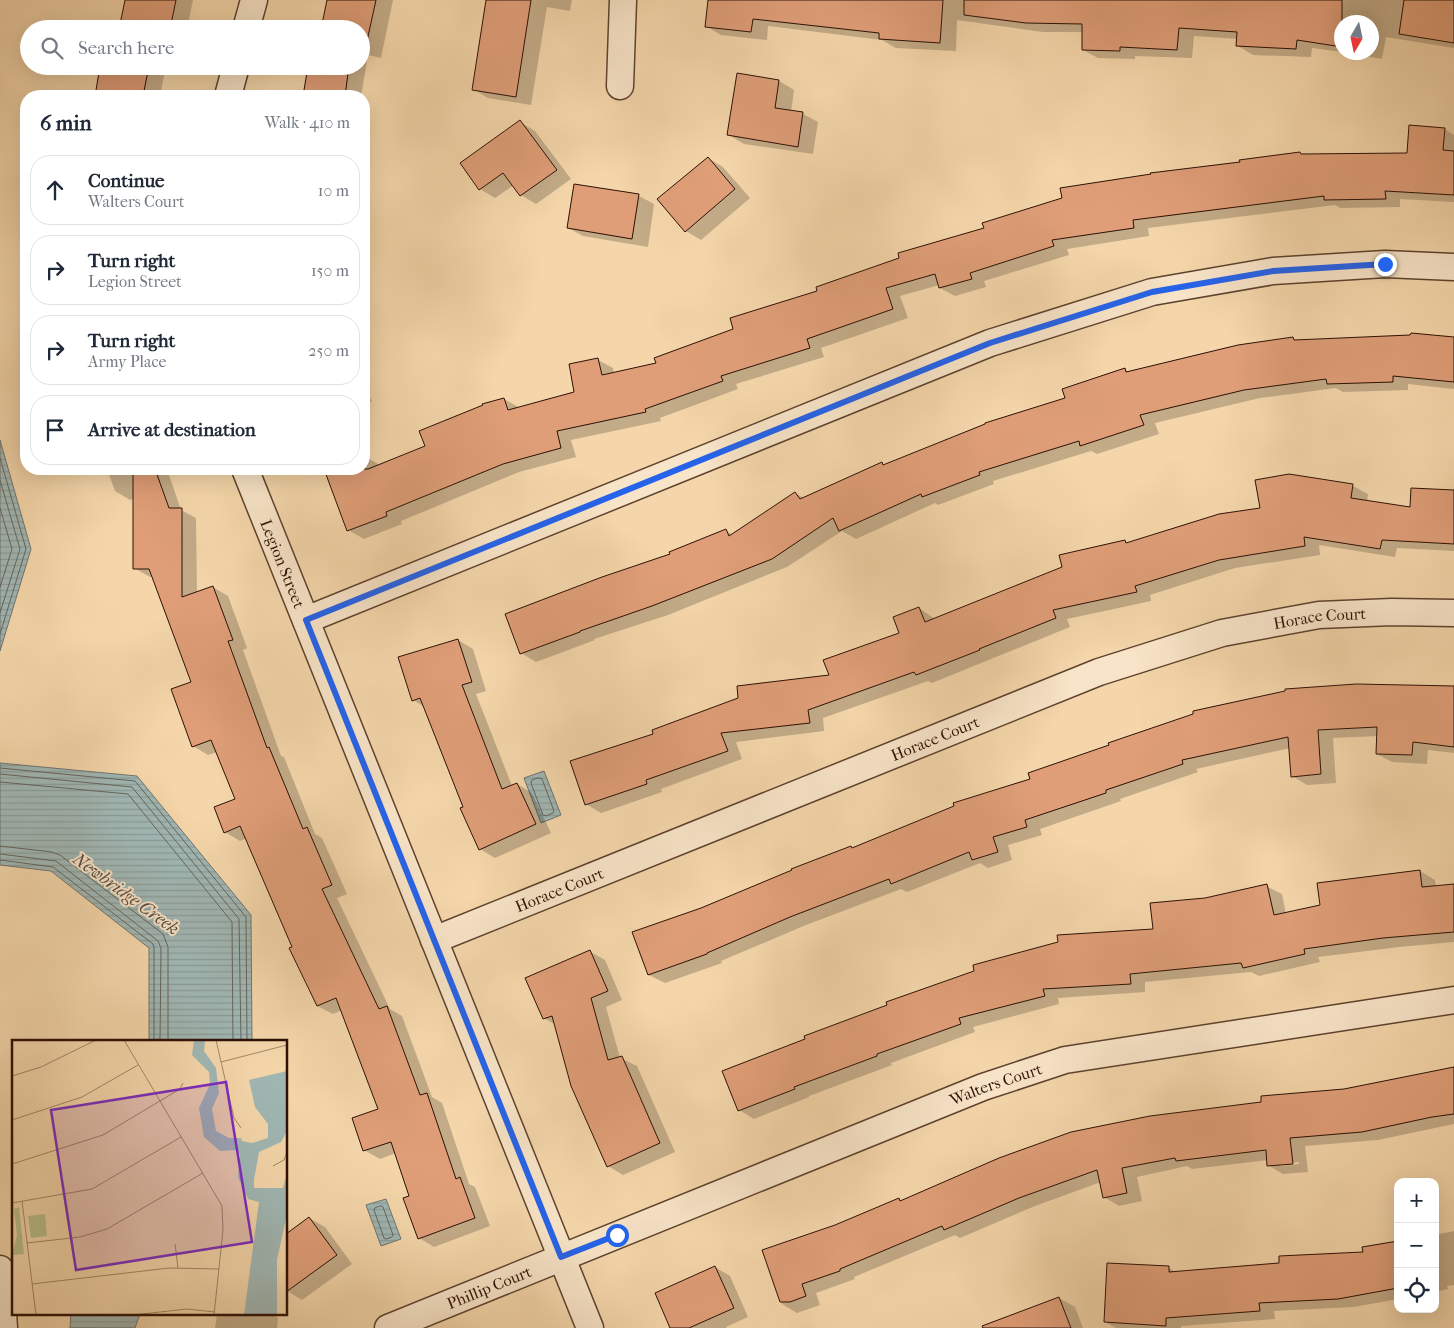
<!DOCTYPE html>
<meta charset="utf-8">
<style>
body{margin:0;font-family:"IM FELL French Canon",serif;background:#f6f6f7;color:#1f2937}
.controls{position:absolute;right:15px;bottom:15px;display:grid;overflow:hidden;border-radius:10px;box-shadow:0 5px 20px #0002}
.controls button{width:45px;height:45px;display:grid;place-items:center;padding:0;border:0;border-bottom:1px solid #e0e1e3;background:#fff;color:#1f2937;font:25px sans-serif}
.compass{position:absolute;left:1334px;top:15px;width:45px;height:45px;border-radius:50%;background:#fff;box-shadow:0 5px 20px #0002;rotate:189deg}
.stop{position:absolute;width:15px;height:15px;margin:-11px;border:4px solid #2563eb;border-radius:50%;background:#fff}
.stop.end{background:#2563eb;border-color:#fff;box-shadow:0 1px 5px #0008}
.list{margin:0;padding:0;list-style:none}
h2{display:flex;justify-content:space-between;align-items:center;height:65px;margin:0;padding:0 20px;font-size:21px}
h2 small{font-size:16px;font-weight:400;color:#747a83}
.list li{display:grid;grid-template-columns:32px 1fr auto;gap:15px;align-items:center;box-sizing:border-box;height:70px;margin:0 10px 10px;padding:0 10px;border:1px solid #e0e1e3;border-radius:20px}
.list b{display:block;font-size:19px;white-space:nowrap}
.list p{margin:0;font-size:16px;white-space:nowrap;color:#747a83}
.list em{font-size:16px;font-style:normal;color:#747a83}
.icon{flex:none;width:28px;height:28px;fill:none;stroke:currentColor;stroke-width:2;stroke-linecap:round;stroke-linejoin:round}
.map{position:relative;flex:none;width:1454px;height:1328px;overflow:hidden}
.search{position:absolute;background:#fff;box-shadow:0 5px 20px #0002;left:20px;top:20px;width:350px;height:55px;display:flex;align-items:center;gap:12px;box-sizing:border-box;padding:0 18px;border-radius:28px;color:#747a83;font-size:19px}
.panel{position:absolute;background:#fff;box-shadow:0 5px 20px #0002;left:20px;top:90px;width:350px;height:385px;border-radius:20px}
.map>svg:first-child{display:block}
.water{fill:url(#water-rules);stroke:#72746e}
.shadow{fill:#0003;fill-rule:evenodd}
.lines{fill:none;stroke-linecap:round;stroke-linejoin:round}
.shore{stroke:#66645c;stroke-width:1}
.building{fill:#df9e78;stroke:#2c1005}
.street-casing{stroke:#5e422e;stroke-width:29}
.street{stroke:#f8e4c8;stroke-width:26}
.route{stroke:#2563eb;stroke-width:6}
.labels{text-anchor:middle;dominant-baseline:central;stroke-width:4;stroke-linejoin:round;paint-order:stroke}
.street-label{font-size:16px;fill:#2c1005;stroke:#f8e4c8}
.water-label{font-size:18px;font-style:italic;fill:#554a42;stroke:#f8e4c8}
.inset-road{fill:none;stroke:#a48768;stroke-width:1}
.view{fill:#7b2cbf;fill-opacity:0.15;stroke:#7b2cbf;stroke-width:2.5}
.inset-edge{fill:none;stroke:#2c1005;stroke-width:2.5}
</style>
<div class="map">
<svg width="1454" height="1328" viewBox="0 0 1454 1328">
<defs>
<pattern id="water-rules" width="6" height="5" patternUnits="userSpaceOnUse" patternTransform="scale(1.25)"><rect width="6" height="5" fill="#a0b7b4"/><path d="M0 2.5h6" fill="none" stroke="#8a9c99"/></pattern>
</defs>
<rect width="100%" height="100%" fill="#f4d6aa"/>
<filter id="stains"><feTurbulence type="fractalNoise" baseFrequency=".004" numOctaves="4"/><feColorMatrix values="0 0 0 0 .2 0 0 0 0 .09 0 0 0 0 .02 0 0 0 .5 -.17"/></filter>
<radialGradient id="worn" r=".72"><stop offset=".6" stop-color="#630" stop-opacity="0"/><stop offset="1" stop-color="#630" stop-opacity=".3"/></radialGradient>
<g class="water">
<path d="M0 440 31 549 0 651Z"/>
<path d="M0 763 137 776 251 915 252 1042H149V948L51 871 0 865Z"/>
<path d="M544 771 561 815 541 823 524 778Z"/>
<path d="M386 1199 401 1239 381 1246 366 1205Z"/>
<path d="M71 1314H140L135 1328H70Z"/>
</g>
<g class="shadow">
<path d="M126 0H193L187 29H120Z"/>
<path d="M329 0H393L381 58 368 55 361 96H305L309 66H361V29Z"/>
<path d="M495 0H572L570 11 547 7 531 105 488 98 473 89Z"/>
<path d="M709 0H1454V48L1386 37 1382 59 1342 52H1372V22H1342V52L1312 48 1311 57 1253 55 1238 46V39L1194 36 1192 58 1135 56V59L1098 58 1083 50V32H1043L957 20 956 51 896 48 882 40 768 26 767 40 721 35 706 26Z"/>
<path d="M101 66H166L160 96H96Z"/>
<path d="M738 75 779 81 794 90 791 112 803 114 818 122 813 154 744 144 729 135Z"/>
<path d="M520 122 535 131 571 179 536 204 521 195 514 185 495 198 480 189 462 164Z"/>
<path d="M1445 129 1454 135V202L1400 199V207L1340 208 1335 205 1148 228 1149 236 1067 249 1069 255 984 281 986 287 955 296 940 288 939 285 900 296 908 318 821 348 824 357 736 384 738 389 660 418 661 421 571 440 576 457 519 472 401 521 402 524 364 539 348 530 326 470 330 469H364V456L380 465 426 446 504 399 520 408 576 393 598 360 613 368 614 373 658 364 656 358 1303 155 1408 154Z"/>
<path d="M708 158 723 167 750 198 701 240 686 231Z"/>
<path d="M575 185 639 196 654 204 648 247 583 236 568 228Z"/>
<path d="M1293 338 1297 341 1454 339V389L1408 384V390L1343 392 1336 388 1260 398 1155 423 1159 434 1097 454 1091 451 993 481 994 484 938 505 935 503 856 539 842 531 787 567 668 615 594 639 595 640 536 662 521 653 672 555 725 530 733 535 795 493 804 498 882 464 885 465 1066 399 1125 370 1129 372Z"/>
<path d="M364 388 372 401 364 407Z"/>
<path d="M107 469H167L181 510 196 518 197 593 213 587 228 596 247 648 243 650 281 756 284 757 315 834 322 838 347 894 337 898 390 1009 402 1016 432 1097 442 1103 469 1184 475 1187 490 1226 434 1247 419 1238 410 1196 396 1153 380 1159 364 1150 380 1110 342 1010 333 1014 317 1006 247 838 240 841 225 832 236 799 217 752 208 755 193 746V683L153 577H150L134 568V499L130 500 115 491Z"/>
<path d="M1353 486 1368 494 1367 502 1411 509 1454 491V551L1397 548 1395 557 1319 545 1320 555 1235 568 1150 595 1151 601 1067 619 1070 627 932 683 928 681 823 718 824 731 736 742 742 759 661 789 662 792 601 813 586 804 572 762 831 676 901 633 919 608 935 619 1125 542 1128 544Z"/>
<path d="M458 640 473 649 486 691 476 694 512 786 517 784 532 793 551 833 495 858 480 849 423 706 413 700Z"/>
<path d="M1454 688V753L1428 750 1427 764 1392 762 1377 754 1378 736 1333 738 1336 783 1307 785 1292 776 1290 748 1196 769 1198 772 1120 799 1121 801 1040 829 1042 835 1008 845 1012 860 988 868 980 863 907 892 901 889 806 925 721 961 722 963 665 983 649 975 634 933 701 909 956 807Z"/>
<path d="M1420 871 1435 880 1436 887 1454 885V942L1399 947 1318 957 1320 962 1259 976 1251 972 1145 982V992L1058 998 1059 1004 973 1027 975 1032 891 1063 892 1065 809 1096V1097L754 1119 739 1110 1154 930 1205 899 1266 886 1282 894 1286 914 1321 906Z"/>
<path d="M589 951 605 960 622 1000 606 1007 620 1058 637 1066 675 1152 623 1175 608 1166 556 1025 544 1018Z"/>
<path d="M1454 1069V1124L1378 1140 1305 1146 1308 1172 1283 1174 1268 1165V1160L1192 1169 1187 1166 1137 1177 1142 1201 1119 1206 1104 1197 1101 1182 1035 1206 960 1238 955 1235 854 1277 855 1279 816 1293 820 1305 797 1313 782 1304 763 1251 835 1226 898 1199 902 1201 1263 1103 1344 1090ZM1299 1162V1164L1281 1166V1164Z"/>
<path d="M309 1218 325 1227 352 1264 302 1300 287 1291Z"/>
<path d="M1454 1231V1285L1447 1286 1448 1289 1435 1292V1235Z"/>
<path d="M1398 1242V1299L1354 1307 1274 1311 1275 1319 1181 1326V1328H1116L1105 1322 1169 1268 1177 1273 1280 1264 1364 1253Z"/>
<path d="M715 1267 730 1276 748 1317 726 1327 727 1328H671Z"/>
<path d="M1059 1298 1075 1307 1083 1328H1000Z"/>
<path d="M217 1314H272L278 1318 277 1328H215Z"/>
</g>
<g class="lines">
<g class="shore">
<path d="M0 458 26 549 0 634"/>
<path d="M0 480 20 549 0 613"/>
<path d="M0 508 12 549 0 587"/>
<path d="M0 768 135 781 246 917 247 1042"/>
<path d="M0 774 132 787 239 919 241 1042"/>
<path d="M539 778 542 779 554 811 553 813 546 816 543 815 531 783 532 780Z"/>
<path d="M0 782 128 794 232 922 233 1042"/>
<path d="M0 846 52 852 60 855 163 934 168 947V1042"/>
<path d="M0 854 56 861 158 941 161 948 160 1042"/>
<path d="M0 860 53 867 153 944 154 948V1042"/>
<path d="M381 1206 383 1207 393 1235 392 1237 386 1239 384 1238 374 1210 375 1208Z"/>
</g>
</g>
<g class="building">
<path d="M125 0H176L170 29H119Z"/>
<path d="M327 0H376L365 50 361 49V29H321Z"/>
<path d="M486 0H531L516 97 472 90Z"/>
<path d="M708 0H943L940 43 879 39V33L753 19 751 32 705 27Z"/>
<path d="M964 0H1342V47L1297 40 1296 49 1236 46 1237 32 1179 28 1177 50 1120 47V51L1082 50V24L1026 23 964 15Z"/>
<path d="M1404 0H1454V43L1399 34Z"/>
<path d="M100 66H149L143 96H95Z"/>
<path d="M308 66H349L345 96H303Z"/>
<path d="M737 73 779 80 775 108 803 112 798 147 727 135Z"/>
<path d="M520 120 557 170 520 196 503 173 479 190 460 163Z"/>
<path d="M1409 125 1445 128 1443 150 1454 151V195L1385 191 1386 199 1324 200V196L1133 220 1134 228 1052 240 1054 246 970 273 972 279 939 288 935 274 886 288 893 309 807 339 810 348 721 376 723 381 645 409 646 412 557 431 561 448 503 464 386 512 387 516 347 531 324 469H368L425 446 419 431 483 405 482 404 504 398 508 410 574 392 569 364 598 358 602 375 656 363 654 358 733 329 730 318 817 291 816 287 899 258 898 253 984 228 982 223 1062 198 1060 188 1151 174 1150 173 1240 162 1239 160 1300 152 1301 154 1407 153Z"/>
<path d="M708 157 735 189 685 232 657 199Z"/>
<path d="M574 184 639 194 632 239 567 228Z"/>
<path d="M1411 333 1454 337V382L1393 376V382L1327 384 1326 379 1244 390 1140 415 1144 425 1080 446 1079 441 979 472 980 475 922 497 921 494 839 531 833 518 772 559 652 606 580 631V632L520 654 505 614 602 577 670 554 669 552 726 529 729 536 795 492 800 499 882 462 883 465 985 424V423L1065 398 1062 389 1125 368 1126 372 1238 345 1293 337 1294 340 1410 335Z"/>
<path d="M133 469H155L169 508H182V597L213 586 233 640 228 641 267 748 269 747 303 829 307 827 332 885 322 889 379 1009 387 1006 420 1095 427 1093 456 1179 460 1177 475 1218 418 1239 403 1198 409 1196 391 1142 363 1151 352 1118 378 1109 336 998 317 1006 289 948 292 947 240 826 224 833 214 807 235 799 211 740 192 747 171 689 191 682 149 569H133Z"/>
<path d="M1289 474 1353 484 1351 498 1410 507 1411 488 1454 490V544L1382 540 1380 549 1304 537 1305 546 1219 560 1135 586 1137 592 1053 610 1056 618 979 649 980 650 916 675 914 672 808 710 810 723 721 733 728 751 646 780 647 784 585 805 570 761 653 734 652 730 738 698 737 686 829 675 823 660 899 633 893 617 919 607 925 622 1062 567 1059 555 1125 540 1126 543 1219 514 1260 508 1255 480Z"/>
<path d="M458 639 472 682 462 685 502 789 517 783 536 824 479 850 460 808 463 807 420 698 412 701 398 657Z"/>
<path d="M1356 684 1454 686V747L1413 742 1412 755 1376 754 1377 727 1318 730 1321 774 1291 777 1288 737 1182 760 1183 764 1106 790V793L1025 820 1027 827 993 837 998 852 972 860 969 852 891 884 889 879 790 917 707 953V954L648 975 632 932 701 908 792 870 791 869 851 846 852 848 954 806 953 803 1030 779 1028 773 1109 745 1108 743 1193 714V711L1285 691V689Z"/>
<path d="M1420 870 1422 887 1454 884V932L1383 938 1304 949 1305 954 1243 968 1241 963 1130 974 1131 984 1043 989 1045 996 959 1018 961 1024 877 1054V1056L794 1087 795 1089 738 1111 722 1071 805 1039 804 1036 887 1005 886 1002 974 971 973 965 1058 942 1057 935 1153 929 1150 903 1205 898 1267 884 1274 915 1320 905 1317 883Z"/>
<path d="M590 950 608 991 591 998 608 1060 622 1056 660 1143 607 1167 571 1086 552 1016 543 1019 525 978Z"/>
<path d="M1454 1067V1114L1432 1117 1362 1132 1290 1138 1293 1164 1267 1166 1266 1150 1176 1161 1175 1158 1122 1168 1127 1193 1103 1198 1097 1170 1019 1198 944 1230 942 1226 840 1269V1271L802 1284 806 1296 790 1302H780L762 1250 835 1225 899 1198 900 1201 999 1158 1071 1132 1150 1116 1261 1102V1096L1344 1089Z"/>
<path d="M309 1217 337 1255 286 1292V1234Z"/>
<path d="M1398 1241V1288L1338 1299 1259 1303 1260 1311 1166 1318V1326L1104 1322 1107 1263 1169 1266V1272L1279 1263V1256L1363 1252 1362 1247Z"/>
<path d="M715 1266 734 1308 689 1328H670L655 1293Z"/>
<path d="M1059 1297 1071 1328H983L982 1326Z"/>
</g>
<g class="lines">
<defs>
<g id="street">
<path d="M246 29 254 0"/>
<path d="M620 86 623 0"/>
<path d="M228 96 236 66"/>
<path id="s1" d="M245 469 590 1328"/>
<path d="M306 620 990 343 1152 292 1273 271 1385 264 1454 267"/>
<path id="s2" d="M434 940 1099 672 1222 633 1319 615 1392 612 1454 613"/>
<path d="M0 1269 4 1328"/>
<path id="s3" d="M388 1328 983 1087 1065 1060 1454 1000"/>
</g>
</defs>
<use href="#street" class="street-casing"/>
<use href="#street" class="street"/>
</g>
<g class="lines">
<path class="route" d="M617 1235 561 1257 306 620 990 343 1152 292 1273 271 1385 264"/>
</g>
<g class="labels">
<g class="street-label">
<text stroke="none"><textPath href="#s1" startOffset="102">Legion Street</textPath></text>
<text stroke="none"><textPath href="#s2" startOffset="945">Horace Court</textPath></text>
<text stroke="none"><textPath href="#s2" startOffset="540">Horace Court</textPath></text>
<text stroke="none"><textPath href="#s2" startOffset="135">Horace Court</textPath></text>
<text stroke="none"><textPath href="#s3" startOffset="655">Walters Court</textPath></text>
<text stroke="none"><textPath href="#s3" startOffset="109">Phillip Court</textPath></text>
</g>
<g class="water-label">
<text transform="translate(126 894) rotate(36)">Newbridge Creek</text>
</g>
</g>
<g transform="translate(12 1040)">
<rect width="275" height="275" fill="#f4d6aa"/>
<path d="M7 167 12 214 0 215 5 195 2 169Z" fill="#b8be8b"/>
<path d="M33 174 35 196 19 198 16 176Z" fill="#b8be8b"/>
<path d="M182 0H193L192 11 204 28 207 53 200 69 204 91 217 98H229L230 101 240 103 256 98V84L243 67 237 40 275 31V91L269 102 247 112 242 140V148H271L275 133V174L265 220V275H232L247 162 236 159 226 137 228 116 226 110 208 111 192 97 187 68 198 44 197 32 180 15Z" fill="#a0b7b4"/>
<path class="inset-road" d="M112 0 210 166 211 190 202 275M204 0 222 78 229 88M209 22 275 5M0 36 29 27 84 0M0 80 70 57 126 25M0 124 91 95 168 49 171 43M261 126 272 120 275 112M10 161 24 275M0 163 80 149 169 97M15 203 68 197 95 189 191 133M163 204 166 228M275 237V266M20 244 157 228 207 229M121 275 175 269 203 272"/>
<path class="view" d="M214 42 240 202 64 230 39 70Z"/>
<rect width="275" height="275" class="inset-edge"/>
</g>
<rect width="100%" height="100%" filter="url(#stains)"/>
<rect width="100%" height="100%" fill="url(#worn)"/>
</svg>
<div class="controls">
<button>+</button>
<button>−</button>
<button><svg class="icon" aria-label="locate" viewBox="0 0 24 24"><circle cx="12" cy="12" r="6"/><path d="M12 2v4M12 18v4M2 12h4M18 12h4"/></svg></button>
</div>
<svg class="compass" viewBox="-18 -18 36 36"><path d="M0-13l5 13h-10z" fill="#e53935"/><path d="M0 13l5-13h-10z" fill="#747a83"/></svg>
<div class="stop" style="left:617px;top:1235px"></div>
<div class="stop end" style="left:1385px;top:264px"></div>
<div class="search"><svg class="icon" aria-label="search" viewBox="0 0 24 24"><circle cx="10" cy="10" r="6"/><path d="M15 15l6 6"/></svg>Search here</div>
<section class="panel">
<h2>6 min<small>Walk · 410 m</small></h2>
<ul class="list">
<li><svg class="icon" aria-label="ahead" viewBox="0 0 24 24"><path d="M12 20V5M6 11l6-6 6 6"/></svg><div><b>Continue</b><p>Walters Court</p></div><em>10 m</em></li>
<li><svg class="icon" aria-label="right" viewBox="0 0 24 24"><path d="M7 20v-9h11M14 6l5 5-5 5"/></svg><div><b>Turn right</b><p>Legion Street</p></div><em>150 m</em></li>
<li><svg class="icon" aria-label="right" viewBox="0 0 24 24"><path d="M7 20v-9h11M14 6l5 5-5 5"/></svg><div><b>Turn right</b><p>Army Place</p></div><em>250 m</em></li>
<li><svg class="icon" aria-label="arrive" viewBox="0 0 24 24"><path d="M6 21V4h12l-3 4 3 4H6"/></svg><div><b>Arrive at destination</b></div></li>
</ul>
</section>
</div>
